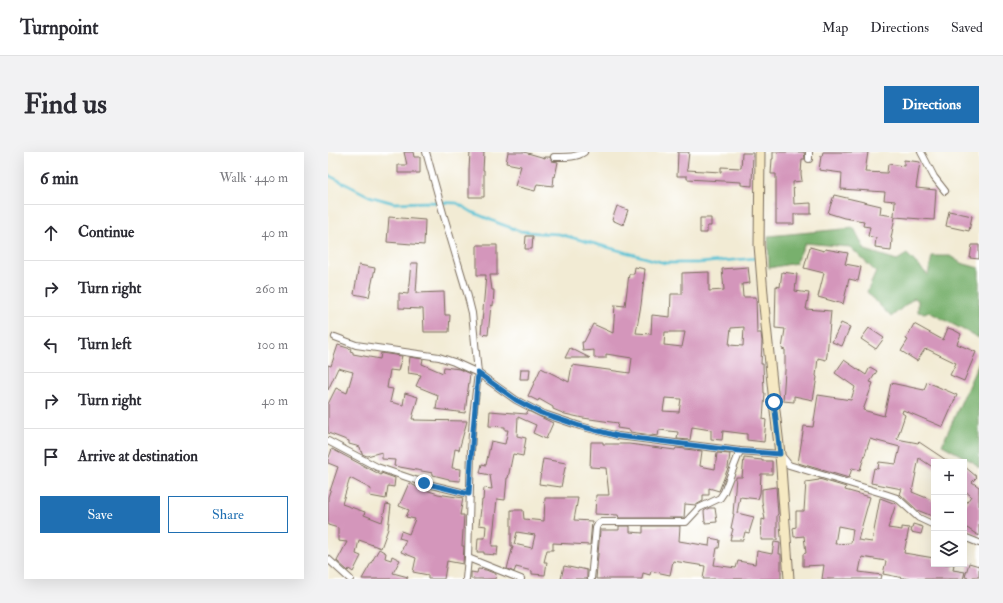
<!DOCTYPE html>
<meta charset="utf-8">
<style>
body{margin:0;font-family:"IM FELL Double Pica",serif;background:#f2f2f3;color:#2b2b33}
.controls{position:absolute;right:12px;bottom:12px;display:grid;overflow:hidden;border-radius:0px;box-shadow:0 4px 16px #0002}
.controls button{width:36px;height:36px;display:grid;place-items:center;padding:0;border:0;border-bottom:1px solid #e1e1e2;background:#fff;color:#2b2b33;font:20px sans-serif}
.stop{position:absolute;width:12px;height:12px;margin:-9px;border:3px solid #1f6fb2;border-radius:50%;background:#fff}
.stop.end{background:#1f6fb2;border-color:#fff;box-shadow:0 1px 4px #0008}
.list{margin:0;padding:0;list-style:none}
h2{display:flex;justify-content:space-between;align-items:center;height:52px;margin:0;padding:0 16px;font-size:17px}
h2 small{font-size:13px;font-weight:400;color:#7c7c81}
.list li{display:grid;grid-template-columns:26px 1fr auto;gap:12px;align-items:center;box-sizing:border-box;height:56px;padding:0 16px;border-top:1px solid #e1e1e2}
.list b{display:block;font-size:15px;white-space:nowrap}
.list em{font-size:13px;font-style:normal;color:#7c7c81}
.actions{display:flex;gap:8px;padding:12px 16px}
.actions a{flex:1;padding:9px 0;border:1px solid #1f6fb2;border-radius:0px;text-align:center;font-size:14px;color:#1f6fb2}
.actions .main{background:#1f6fb2;color:#fff}
.icon{flex:none;width:22px;height:22px;fill:none;stroke:currentColor;stroke-width:2;stroke-linecap:round;stroke-linejoin:round}
.map{position:relative;flex:none;width:651px;height:427px;overflow:hidden;border-radius:0px}
header{display:flex;align-items:center;gap:24px;box-sizing:border-box;height:56px;padding:0 20px;background:#fff;border-bottom:1px solid #e1e1e2}
header strong{font-size:19px}
nav{display:flex;gap:22px;margin-inline-start:auto;font-size:14px}
.intro{display:flex;align-items:center;justify-content:space-between;box-sizing:border-box;height:96px;padding:0 24px}
h1{margin:0;font-size:28px}
.button{padding:10px 18px;border-radius:0px;background:#1f6fb2;color:#fff;font-size:14px;font-weight:700}
main{display:flex;gap:24px;padding:0 24px}
aside{flex:1;background:#fff;border-radius:0px;box-shadow:0 4px 16px #0002}
.map>svg:first-child{display:block}
.forest{fill:#78b06d;stroke:#5a6d46}
.lines{fill:none;stroke-linecap:round;stroke-linejoin:round}
.stream{stroke:#59c2d5;stroke-width:2.5}
.building{fill:#d496bb;fill-rule:evenodd}
.street-casing{stroke:#7b6e5e;stroke-width:8}
.secondary-casing{stroke:#7b6e5e;stroke-width:11}
.street{stroke:#fff;stroke-width:6}
.secondary{stroke:#f6e9c3;stroke-width:9}
.route{stroke:#1f6fb2;stroke-width:5}
</style>
<header>
<strong>Turnpoint</strong>
<nav><a>Map</a><a>Directions</a><a>Saved</a></nav>
</header>
<div class="intro"><h1>Find us</h1><a class="button">Directions</a></div>
<main>
<aside>
<h2>6 min<small>Walk · 440 m</small></h2>
<ul class="list">
<li><svg class="icon" aria-label="ahead" viewBox="0 0 24 24"><path d="M12 20V5M6 11l6-6 6 6"/></svg><div><b>Continue</b></div><em>40 m</em></li>
<li><svg class="icon" aria-label="right" viewBox="0 0 24 24"><path d="M7 20v-9h11M14 6l5 5-5 5"/></svg><div><b>Turn right</b></div><em>260 m</em></li>
<li><svg class="icon" aria-label="left" viewBox="0 0 24 24"><path d="M17 20v-9H6M10 6l-5 5 5 5"/></svg><div><b>Turn left</b></div><em>100 m</em></li>
<li><svg class="icon" aria-label="right" viewBox="0 0 24 24"><path d="M7 20v-9h11M14 6l5 5-5 5"/></svg><div><b>Turn right</b></div><em>40 m</em></li>
<li><svg class="icon" aria-label="arrive" viewBox="0 0 24 24"><path d="M6 21V4h12l-3 4 3 4H6"/></svg><div><b>Arrive at destination</b></div></li>
</ul>
<div class="actions"><a class="main">Save</a><a>Share</a></div>
</aside>
<div class="map">
<svg width="651" height="427" viewBox="0 0 651 427">
<rect width="100%" height="100%" fill="#fff"/>
<filter id="ink" filterUnits="userSpaceOnUse"><feTurbulence type="fractalNoise" baseFrequency=".025" numOctaves="2"/><feDisplacementMap in="SourceGraphic" scale="8" xChannelSelector="R" yChannelSelector="G"/><feConvolveMatrix kernelMatrix="1 2 1 2 8 2 1 2 1" color-interpolation-filters="sRGB"/></filter>
<filter id="wash" filterUnits="userSpaceOnUse"><feTurbulence type="fractalNoise" baseFrequency=".012" numOctaves="4" result="noise"/><feDisplacementMap in="SourceGraphic" scale="16" xChannelSelector="R" yChannelSelector="G"/><feGaussianBlur stdDeviation="0.9" result="paint"/><feColorMatrix in="noise" values="0 0 0 0 0 0 0 0 0 0 0 0 0 0 0 0 0 1.4 0 .05"/><feComposite in="paint" operator="in"/></filter>
<g filter="url(#wash)">
<rect width="100%" height="100%" fill="#f2ebd4"/>
<g class="forest">
<path d="M526 76 537 98 569 108 579 102 600 123 604 104H622L633 111 651 116V186L601 160 595 161 590 160V148L586 146 563 165 539 140 548 120 522 95 477 91 468 111 441 116 440 84Z"/>
<path d="M651 210V316L645 310 614 293Z"/>
</g>
<g class="lines">
<path class="stream" d="M0 23 41 44 66 51 100 50 129 51 144 60 170 71 192 79 210 81 231 82 337 111H370L429 106"/>
</g>
<g id="blocks">
<g class="building">
<path d="M76 0H85L86 5H92V21H70V13H79Z"/>
<path d="M142 0H156L155 18H156V45H141V18Z"/>
<path d="M180 0H196L217 6V5H222L224 9 230 10 227 25 226 24 225 34 209 32 207 39 187 34 193 14 178 11Z"/>
<path d="M350 0H361L359 18 393 20V15L413 16 414 1H425L424 34 413 33V30L359 27V24H349Z"/>
<path d="M445 0H476L477 7H474L473 22 474 29 465 30 466 52 483 51V62H466V72H448V22H443L444 7H445Z"/>
<path d="M495 0H540L537 20 559 21 560 12 576 14V8L592 10 588 36 608 38 606 68 567 65 563 86 564 87 563 99 555 98V96L547 95 548 86 540 84 542 75 535 74 536 69 516 66 500 61 506 43 553 54 552 62 566 64 567 49 556 48 557 40 513 37 514 21 491 18 493 4H494Z"/>
<path d="M289 54 300 58 295 73 284 68Z"/>
<path d="M621 59 644 64 641 79 618 74Z"/>
<path d="M61 65 97 68 96 93 59 90Z"/>
<path d="M372 66H383V74H379V81H372Z"/>
<path d="M198 84H205L204 97H197Z"/>
<path d="M149 93H169V123H162L164 138H166L165 154 163 153 160 183 153 182 158 123H149Z"/>
<path d="M644 93H651V107L642 106Z"/>
<path d="M482 95 496 99 497 97 520 101 517 112 533 115 530 129 521 127 515 152 490 145 496 121 476 116Z"/>
<path d="M83 111H90L88 141 116 140 117 163H122L121 180H96L95 157 71 156V141L80 142Z"/>
<path d="M31 113 47 116 41 145 26 142Z"/>
<path d="M307 115 317 117 313 153 308 181 323 182 324 163 342 165 343 142H354V121L381 120V139L396 138 394 117 420 115 422 131 414 132 415 145H428L429 181H433L434 189 433 212H435L436 241H437L435 267 438 268 436 290 419 288V282L395 279 394 288 383 287V278L364 275 362 288 349 287 350 280 331 278 330 284 302 280V278L289 276 290 271 255 266 237 262 225 257V255L211 247 210 249 200 244 213 216 241 230 244 213 302 221 304 206 278 202V206H266V198L255 199 254 190H256L265 172 285 181 287 153 297 154 301 122H306ZM416 175 415 194 401 193 403 176ZM337 180H357L354 195 336 193ZM337 246 353 247 351 260 335 259Z"/>
<path d="M454 120 469 122 467 139 481 141 478 157 503 159 499 203 498 208 490 206 488 224 489 225 485 248 466 244V250L455 249 457 219V198L454 197 457 177 447 176 448 134 452 135Z"/>
<path d="M513 171 522 175 514 194 504 190Z"/>
<path d="M586 172 615 188 620 176 626 178 633 182 629 192 648 200 636 229 622 223 628 211 599 197 598 198 597 197 589 209 573 199 580 188 578 187Z"/>
<path d="M541 176 556 186 548 197 533 187Z"/>
<path d="M10 193 23 197 22 199 25 200V202L52 207 53 201 74 204 70 219 62 218 59 236 65 237 62 250 75 253 77 241 90 245 84 267H87L86 268 139 269 131 298 127 297 124 316 133 317 132 329 121 328V327L105 323V321L66 314 67 308 54 307V300L39 304 34 302 32 295 21 292V289L0 281V252L8 236 19 241 25 220 10 216 0 238V213L3 214Z"/>
<path d="M242 196 262 206H237Z"/>
<path d="M82 205 95 207 94 212 115 221 116 215 131 217 142 222 137 261 108 257 110 243 88 234 93 223 80 221Z"/>
<path d="M516 208 538 223 542 215 549 219 542 230 545 231 535 258 556 264 563 231 596 238 599 230 629 243 615 275 575 258 574 261 577 263 569 287 590 291 591 290 621 310H606V316L591 306 584 340 606 349V360L604 364 589 358 572 342 574 337 543 331 546 316 550 317 551 310 568 312 572 295 542 287 532 318 524 316 521 326 470 311 476 274 485 275 490 243 523 248 527 235 507 221Z"/>
<path d="M193 217H202L201 227H192Z"/>
<path d="M162 259 198 262 200 259 225 271 218 287 205 281 208 273 190 265 189 284 198 286 195 304 185 302 180 326H179L177 348 169 347 164 394H170L169 403 156 402V400H149L150 386H157L158 374 151 373 154 348H155L156 336 164 337 162 323 152 321 154 312 158 313 163 289 177 292 180 278H177V275L161 274Z"/>
<path d="M263 290H275V292H301L347 298 348 296 374 299 372 314 387 317 389 301 402 302 400 316 391 339 381 336V343H375V349L368 353 357 352 356 366H291L290 363 267 362 268 343H281L278 316 262 315Z"/>
<path d="M4 297 53 323V321L67 326 66 335 60 334 58 347 42 344 43 337 22 326 14 352 37 360 36 363 54 370 58 352 63 353 60 377 53 396 31 388 28 402 33 404 25 420 21 417 20 419 9 409 19 390 10 389V376L0 373V345L10 315 0 311V308Z"/>
<path d="M416 306 434 308V309H444V322H433L432 341 430 347 412 345 409 361 426 365 421 381 417 380 415 388H402L405 377 403 376 406 362H405L408 325H414Z"/>
<path d="M215 307 238 311 233 335 211 332Z"/>
<path d="M636 314 649 325 644 330 651 335V384L636 374V355L643 344 636 338Z"/>
<path d="M491 327 518 335 517 338 542 345 530 388 544 390 552 346 568 352 560 376 574 378V375L581 376 576 401 606 406V412H626L625 418 637 420 635 427H581L555 422 558 409 534 405 531 420 554 423 553 427H494L496 413 475 414V402L478 401 476 384 466 385 465 376 468 375V359H476L478 330 491 328ZM510 374 525 377 523 391 507 392Z"/>
<path d="M81 331 95 338V337L110 342 135 346 132 363H136L134 394H136L135 412 119 409 116 427H100V423L85 420 88 406 73 400 78 388 71 386 73 379 81 382 87 367 78 365 81 358 71 354Z"/>
<path d="M448 335 450 362 449 363V388H433L434 367 437 368 434 349V337Z"/>
<path d="M217 346H250L246 368 264 369 262 393 225 391V398H219L216 410H219L217 423 204 422V419L188 415 186 420 179 417 185 394H183V358H195L196 367 216 369ZM189 380 207 383 204 396 186 392Z"/>
<path d="M381 356H387L389 370 377 371 376 359Z"/>
<path d="M585 372 595 375 593 382 583 380Z"/>
<path d="M291 374H302V380L315 381V374H352L351 389 381 394 382 386 392 388 391 396H389L386 413 408 416 410 409 427 412 429 399 444 402 446 390 452 391 451 402H453V427H375L377 414 345 409 342 423 323 419 322 423 315 421 314 427H268L272 378H291Z"/>
<path d="M51 397 58 401 57 406 63 408 64 404 72 408 65 421 80 425 79 427H34Z"/>
<path d="M641 411 651 414V425H645L644 427 637 425Z"/>
<path d="M236 414 250 417V416L259 418V427H233Z"/>
<path d="M150 417 158 418 168 422 167 427H143V420L149 421Z"/>
</g>
</g>
</g>
<g filter="url(#ink)">
<use href="#blocks" fill-opacity="0" stroke="#7b6e5e" stroke-width="1"/>
<g class="lines">
<defs>
<g id="street">
<path d="M98 0 115 61 139 141 144 161 150 221 145 264 143 299 140 406 138 427"/>
<path d="M593 0 606 25 617 39"/>
<path d="M226 5C236 5 248 6 256 0"/>
<path d="M481 7V0"/>
<path d="M7 185 28 193 111 205 126 210 150 221 188 248 213 261 252 274 290 284 412 299 452 302 461 313 471 316 557 342 569 346 591 366 606 373"/>
<path d="M0 289 49 315 96 331 141 342"/>
<path d="M636 385 651 391"/>
<path d="M140 406 193 427"/>
<path d="M0 407 22 427"/>
<path d="M263 427 268 376 270 372 273 370H358L371 356 392 346 396 340 412 299"/>
</g>
<path id="secondary" d="M432 0 431 93 436 154 446 250 452 302 461 427"/>
</defs>
<use href="#street" class="street-casing"/>
<use href="#secondary" class="secondary-casing"/>
<use href="#street" class="street"/>
<use href="#secondary" class="secondary"/>
</g>
</g>
<g class="lines" filter="url(#ink)">
<path class="route" d="M96 331 141 342C143 301 146 261 150 221L188 248 213 261 252 274 290 284 412 299 452 302 446 250"/>
</g>
</svg>
<div class="controls">
<button>+</button>
<button>−</button>
<button><svg class="icon" aria-label="layers" viewBox="0 0 24 24"><path d="M12 4l9 5-9 5-9-5zM3 14l9 5 9-5"/></svg></button>
</div>
<div class="stop" style="left:446px;top:250px"></div>
<div class="stop end" style="left:96px;top:331px"></div>
</div>
</main>
